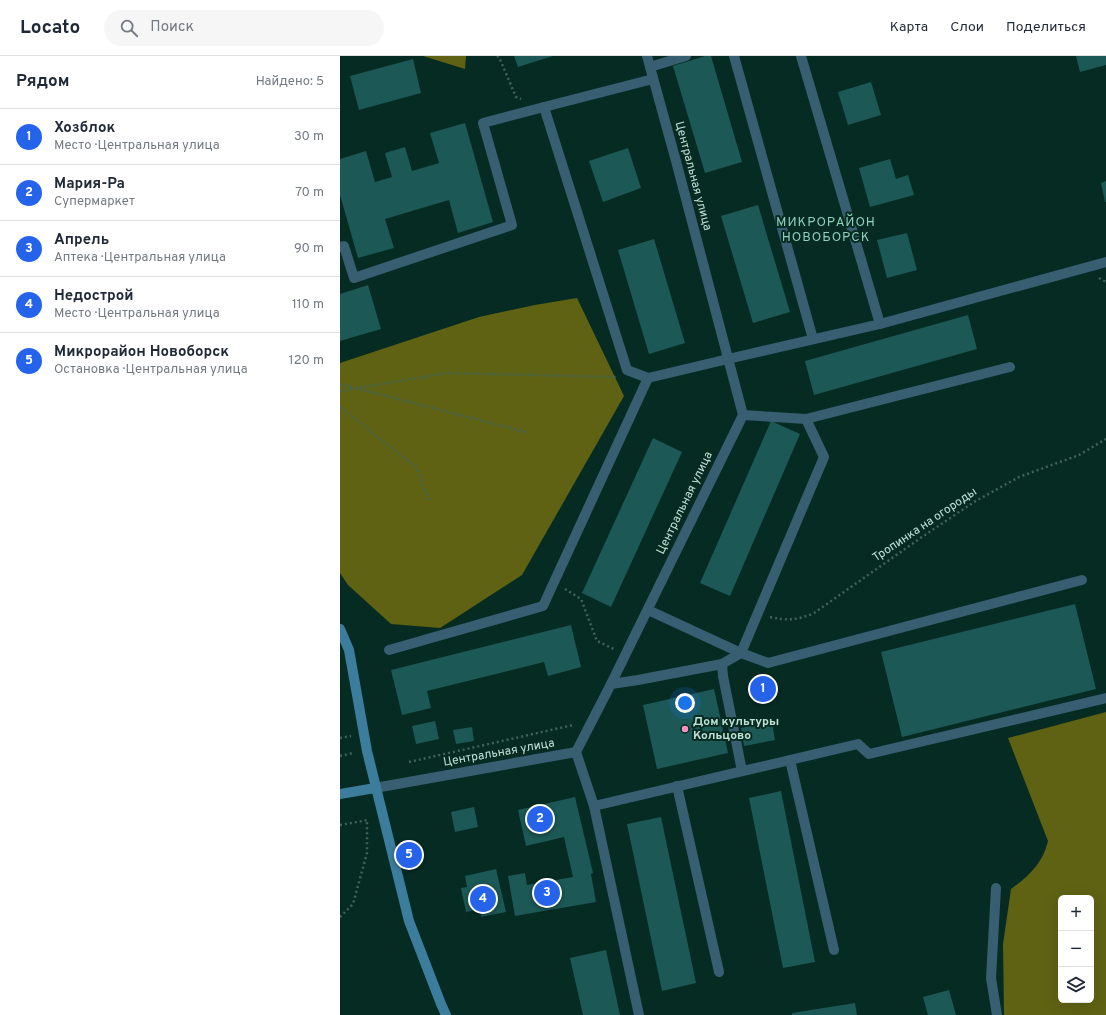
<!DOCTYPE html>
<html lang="ru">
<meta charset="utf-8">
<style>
body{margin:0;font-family:Overpass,sans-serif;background:#f6f6f7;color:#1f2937}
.controls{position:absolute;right:12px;bottom:12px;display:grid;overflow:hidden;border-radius:6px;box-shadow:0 4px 16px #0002}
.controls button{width:36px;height:36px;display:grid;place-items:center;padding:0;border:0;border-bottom:1px solid #e0e1e3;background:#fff;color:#1f2937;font:20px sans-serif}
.you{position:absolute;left:345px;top:647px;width:14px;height:14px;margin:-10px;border:3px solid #fff;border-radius:50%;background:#1a73e8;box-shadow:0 0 0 6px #1a73e833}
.badge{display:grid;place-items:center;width:26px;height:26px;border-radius:50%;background:#2563eb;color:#fff;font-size:13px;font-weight:700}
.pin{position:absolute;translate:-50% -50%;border:2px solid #fff;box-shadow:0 1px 4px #0006}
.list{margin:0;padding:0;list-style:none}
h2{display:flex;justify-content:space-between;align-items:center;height:52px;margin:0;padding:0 16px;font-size:17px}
h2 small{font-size:13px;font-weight:400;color:#747a83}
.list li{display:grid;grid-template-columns:26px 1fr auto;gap:12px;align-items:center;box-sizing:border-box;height:56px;padding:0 16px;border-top:1px solid #e0e1e3}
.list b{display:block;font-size:15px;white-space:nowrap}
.list p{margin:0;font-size:13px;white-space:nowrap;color:#747a83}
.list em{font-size:13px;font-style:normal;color:#747a83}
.icon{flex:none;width:22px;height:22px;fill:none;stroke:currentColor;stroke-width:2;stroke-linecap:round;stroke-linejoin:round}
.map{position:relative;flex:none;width:766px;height:959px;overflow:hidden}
header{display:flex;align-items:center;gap:24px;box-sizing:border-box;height:56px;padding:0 20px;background:#fff;border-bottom:1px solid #e0e1e3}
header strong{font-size:19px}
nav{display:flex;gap:22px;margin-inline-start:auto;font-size:14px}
.search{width:280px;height:36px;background:#f6f6f7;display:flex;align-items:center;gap:10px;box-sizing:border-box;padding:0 14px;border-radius:22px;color:#747a83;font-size:15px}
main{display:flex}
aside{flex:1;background:#fff}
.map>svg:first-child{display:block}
.forest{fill:#5f6213;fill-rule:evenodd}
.building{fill:#1c5855}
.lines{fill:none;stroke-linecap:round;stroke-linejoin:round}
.path{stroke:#40635a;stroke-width:2.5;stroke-dasharray:2 3;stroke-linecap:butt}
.lane{stroke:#375e71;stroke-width:10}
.street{stroke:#375e71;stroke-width:10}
.secondary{stroke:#3c7d9d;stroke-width:10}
.poi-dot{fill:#fc8fc2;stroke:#062b22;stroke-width:1.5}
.labels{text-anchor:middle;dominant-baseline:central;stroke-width:4;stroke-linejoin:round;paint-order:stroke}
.street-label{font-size:12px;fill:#c0e0d5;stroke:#062b22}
.poi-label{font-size:12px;font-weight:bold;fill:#c0e0d5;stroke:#062b22;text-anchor:start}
.neighbourhood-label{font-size:13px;letter-spacing:1px;fill:#8fd2bc;stroke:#062b22}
</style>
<header>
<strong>Locato</strong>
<div class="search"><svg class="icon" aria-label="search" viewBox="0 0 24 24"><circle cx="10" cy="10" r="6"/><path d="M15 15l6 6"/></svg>Поиск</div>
<nav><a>Карта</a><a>Слои</a><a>Поделиться</a></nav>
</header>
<main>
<aside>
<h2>Рядом<small>Найдено: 5</small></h2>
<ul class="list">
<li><span class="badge">1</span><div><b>Хозблок</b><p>Место · Центральная улица</p></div><em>30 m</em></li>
<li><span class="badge">2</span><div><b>Мария-Ра</b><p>Супермаркет</p></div><em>70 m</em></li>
<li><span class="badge">3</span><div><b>Апрель</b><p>Аптека · Центральная улица</p></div><em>90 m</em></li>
<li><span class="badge">4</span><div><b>Недострой</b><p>Место · Центральная улица</p></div><em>110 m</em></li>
<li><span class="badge">5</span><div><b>Микрорайон Новоборск</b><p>Остановка · Центральная улица</p></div><em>120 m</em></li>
</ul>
</aside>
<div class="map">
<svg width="766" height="959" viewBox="0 0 766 959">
<rect width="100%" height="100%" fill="#062b22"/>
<g class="forest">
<path d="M83 0H126L125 13Z"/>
<path d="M237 242 284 340 182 519 100 572 51 568 8 529 0 517V307L139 261 195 249Z"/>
<path d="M766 656V959H664L663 888 671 833C688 821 703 807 708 785L668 682ZM721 842H751V944H721Z"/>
</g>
<g class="building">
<path d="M174 0H213L178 11Z"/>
<path d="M365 0H371L402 106 365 117 333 10Z"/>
<path d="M736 0H766V9L740 16Z"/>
<path d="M73 3 81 37 19 54 10 20Z"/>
<path d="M531 26 541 59 508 69 498 36Z"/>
<path d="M125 67 153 166 118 177 109 144 45 163 54 192 18 202 0 139V103L26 95 35 126 52 121 45 97 65 91 72 115 99 107 90 77Z"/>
<path d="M288 92 301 132 263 146 249 105Z"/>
<path d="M550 103 556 123 568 119 574 139 530 151 519 112Z"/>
<path d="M766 125V146H765L761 127Z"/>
<path d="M418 149 450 256 413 267 381 160Z"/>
<path d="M567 177 577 214 547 222 537 184Z"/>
<path d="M314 183 345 287 309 298 278 194Z"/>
<path d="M28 229 41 273 0 285V238Z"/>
<path d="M628 259 637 293 474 339 465 305Z"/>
<path d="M431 365 460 378 390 540 360 527Z"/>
<path d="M313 382 342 396 271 551 242 537Z"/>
<path d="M735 548 756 633 562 681 541 596Z"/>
<path d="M231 569 241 611 208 620 204 606 87 635 91 652 62 659 51 614Z"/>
<path d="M433 625 434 632 424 635 425 639 418 640 416 628Z"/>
<path d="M374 633 388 697 317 713 303 649Z"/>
<path d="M95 665 99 683 76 688 72 670Z"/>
<path d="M432 666 435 684 404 690 401 672Z"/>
<path d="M132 671 134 685 116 688 113 674Z"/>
<path d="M441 735 475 906 443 912 409 742Z"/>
<path d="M235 741 253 817 251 818 256 846 175 860 168 820 185 817 187 829 233 821 224 781 186 790 178 754Z"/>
<path d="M134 751 138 771 115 776 111 756Z"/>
<path d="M321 761 356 927 322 935 287 768Z"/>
<path d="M156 813 166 856 141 861 140 853 126 856 121 832 127 831 125 820Z"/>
<path d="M266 894 280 959H243L230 902Z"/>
<path d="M609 934 616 959H588L583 941Z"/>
<path d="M515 947 517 959H452V957Z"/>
</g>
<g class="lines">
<g class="path">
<path d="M157 0 159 1 176 41 181 43"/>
<path d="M759 222 766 226"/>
<path d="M0 328 186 376"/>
<path d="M0 335 107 317 276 321"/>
<path d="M0 351 76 411 89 444"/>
<path d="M225 533 241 543 257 585 274 593"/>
<path d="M430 561C447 565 458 564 474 557L582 481 634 446 679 421 739 399 766 383"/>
<path d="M0 682 11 680"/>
<path d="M0 700 13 697"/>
<path d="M69 706 233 669"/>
<path d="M0 769 28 764"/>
<path d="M0 861 13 848 27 797V764"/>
</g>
<g class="lane">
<path d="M394 0 473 283"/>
<path d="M461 0 540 268"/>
<path d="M310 11 346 0"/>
<path d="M0 191 4 190 14 222 172 169 143 67 204 51"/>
<path d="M308 322 287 314 204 51 313 23"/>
<path d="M403 359 466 363 670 311"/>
<path d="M308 554 401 597 428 607 742 524"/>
<path d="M49 594 203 550 308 322 388 303"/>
<path d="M271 628 298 624 382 608"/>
<path d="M236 696 254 750 299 959"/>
<path d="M450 704 494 894"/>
<path d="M402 715 383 620 382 608 401 597 484 401 466 363"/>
<path d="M337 730 379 916"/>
<path d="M254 750 518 688 529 698 766 642"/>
<path d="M656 832 651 922 657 959"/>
</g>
<g class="street">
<path d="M388 303 540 268 766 206"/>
<path d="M35 732 236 696 271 628 403 359 336 105 307 0"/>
</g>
<g class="secondary">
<path d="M0 573 9 594 27 695 69 865 101 948 106 959"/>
<path d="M0 738 35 732"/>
</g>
</g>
<circle class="poi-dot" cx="345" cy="673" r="4"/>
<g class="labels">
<g class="street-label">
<text transform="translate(353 120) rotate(75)">Центральная улица</text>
<text transform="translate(345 447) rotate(-64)">Центральная улица</text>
<text transform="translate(585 469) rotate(-34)">Тропинка на огороды</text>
<text transform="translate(159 697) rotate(-10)">Центральная улица</text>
</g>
<g class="poi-label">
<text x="353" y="666">Дом культуры<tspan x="353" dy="14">Кольцово</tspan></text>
</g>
<g class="neighbourhood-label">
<text x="486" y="167">МИКРОРАЙОН<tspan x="486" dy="15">НОВОБОРСК</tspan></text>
</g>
</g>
</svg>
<div class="controls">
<button>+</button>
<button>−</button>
<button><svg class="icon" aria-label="layers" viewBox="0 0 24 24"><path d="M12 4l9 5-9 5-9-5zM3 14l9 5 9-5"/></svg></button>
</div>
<div class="you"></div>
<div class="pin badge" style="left:423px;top:633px">1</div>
<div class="pin badge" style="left:200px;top:763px">2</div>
<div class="pin badge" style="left:207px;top:837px">3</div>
<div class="pin badge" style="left:143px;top:843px">4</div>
<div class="pin badge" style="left:69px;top:799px">5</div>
</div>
</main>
